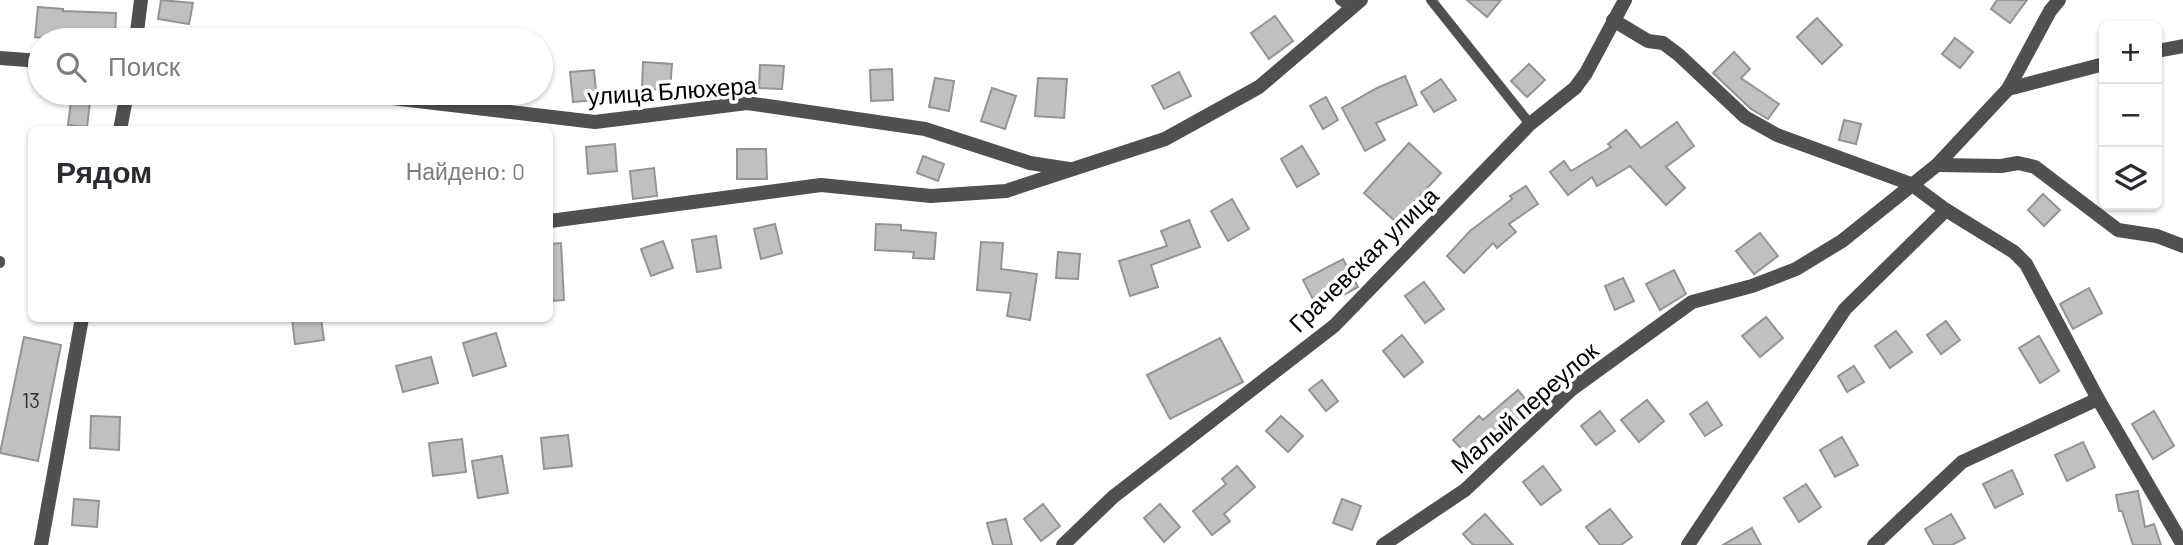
<!DOCTYPE html>
<html lang="ru">
<meta charset="utf-8">
<style>
body{margin:0;font-family:Barlow,sans-serif;background:#f7f7f7;color:#2b2b33}
.controls{position:absolute;right:21px;top:21px;display:grid;overflow:hidden;border-radius:10px;box-shadow:0 2px 5px #0004}
.controls button{width:63px;height:63px;display:grid;place-items:center;padding:0;border:0;border-bottom:2px solid #e1e1e2;background:#fff;color:#2b2b33;font:35px sans-serif}
.list{margin:0;padding:0;list-style:none}
h2{display:flex;justify-content:space-between;align-items:center;height:91px;margin:0;padding:0 28px;font-size:30px}
h2 small{font-size:23px;font-weight:400;color:#7c7c81}
.icon{flex:none;width:38px;height:38px;fill:none;stroke:currentColor;stroke-width:2;stroke-linecap:round;stroke-linejoin:round}
.map{position:relative;flex:none;width:2183px;height:545px;overflow:hidden}
.search{position:absolute;background:#fff;box-shadow:0 2px 5px #0004;left:28px;top:28px;width:525px;height:77px;display:flex;align-items:center;gap:18px;box-sizing:border-box;padding:0 24px;border-radius:38px;color:#7c7c81;font-size:26px}
.panel{position:absolute;background:#fff;box-shadow:0 2px 5px #0004;left:28px;top:126px;width:525px;height:196px;border-radius:10px}
.map>svg:first-child{display:block}
.building{fill:#c0c0c0;stroke:#949494;stroke-width:2}
.lines{fill:none;stroke-linecap:round;stroke-linejoin:round}
.lane{stroke:#505050;stroke-width:10}
.street{stroke:#505050;stroke-width:14}
.labels{text-anchor:middle;dominant-baseline:central;stroke-width:7;stroke-linejoin:round;paint-order:stroke}
.number-label{font-size:21px;fill:#303030}
.street-label{font-size:24px;fill:#000;stroke:#fff}
</style>
<div class="map">
<svg width="2183" height="545" viewBox="0 0 2183 545">
<rect width="100%" height="100%" fill="#fff"/>
<g class="building">
<path d="M161 0 193 3 189 24 158 19Z"/>
<path d="M1467 0H1501L1487 17Z"/>
<path d="M1997 0H2027L2010 23 1991 9Z"/>
<path d="M38 7 63 9V11L116 13 115 39 60 37V40L35 37Z"/>
<path d="M1275 16 1293 41 1269 59 1251 33Z"/>
<path d="M1817 18 1842 45 1822 64 1797 37Z"/>
<path d="M1955 38 1973 52 1960 68 1942 54Z"/>
<path d="M1734 52 1750 69 1741 78 1779 104 1768 119 1751 109 1713 73Z"/>
<path d="M643 62 672 64 670 90 642 89Z"/>
<path d="M1529 64 1545 80 1527 97 1511 81Z"/>
<path d="M760 65 784 66 782 89 759 88Z"/>
<path d="M892 69 893 100 871 101 870 70Z"/>
<path d="M594 70 597 100 573 102 570 72Z"/>
<path d="M1179 72 1191 96 1164 109 1152 86Z"/>
<path d="M1405 76 1417 105 1376 123 1385 140 1365 151 1342 108 1377 88Z"/>
<path d="M935 78 954 81 949 111 929 107Z"/>
<path d="M1038 78 1067 79 1064 118 1035 116Z"/>
<path d="M1441 79 1456 100 1434 112 1421 92Z"/>
<path d="M992 88 1016 96 1005 129 981 121Z"/>
<path d="M72 93 91 94 87 127 68 125Z"/>
<path d="M1326 97 1338 120 1323 129 1310 106Z"/>
<path d="M1844 120 1861 124 1856 144 1839 140Z"/>
<path d="M1677 122 1694 146 1666 167 1685 188 1666 205 1630 166 1597 186 1592 177 1568 195 1550 172 1564 161 1571 171 1611 147 1608 144 1626 130 1641 148Z"/>
<path d="M1409 143 1441 173 1396 222 1364 193Z"/>
<path d="M615 144 617 171 588 174 586 147Z"/>
<path d="M1302 146 1319 174 1297 187 1281 159Z"/>
<path d="M737 149H766L767 179H737Z"/>
<path d="M923 156 944 164 938 181 917 173Z"/>
<path d="M654 168 657 196 633 199 630 171Z"/>
<path d="M1526 186 1538 204 1509 224 1516 232 1497 248 1493 243 1464 273 1447 256 1470 231 1512 199 1510 196Z"/>
<path d="M2043 194 2060 210 2044 226 2028 210Z"/>
<path d="M1232 199 1249 229 1228 241 1211 211Z"/>
<path d="M1189 220 1200 247 1151 265 1158 287 1130 296 1119 261 1167 246 1161 231Z"/>
<path d="M775 224 782 253 761 259 754 229Z"/>
<path d="M876 224 901 225V230L936 233 934 259 913 258 914 252 875 250Z"/>
<path d="M1760 233 1778 256 1754 274 1736 251Z"/>
<path d="M716 236 721 268 697 272 692 240Z"/>
<path d="M663 241 673 268 651 276 641 249Z"/>
<path d="M981 242 1003 243 1001 269 1037 274 1030 320 1007 316 1011 293 977 290Z"/>
<path d="M561 243 564 300 550 301V244Z"/>
<path d="M1058 252 1080 254 1078 279 1056 278Z"/>
<path d="M1343 259 1358 287 1318 309 1303 280Z"/>
<path d="M1674 270 1686 294 1660 310 1646 284Z"/>
<path d="M1623 278 1634 301 1615 310 1605 286Z"/>
<path d="M1424 282 1444 309 1425 323 1405 296Z"/>
<path d="M2089 288 2102 313 2073 329 2060 304Z"/>
<path d="M1766 317 1783 338 1760 357 1742 336Z"/>
<path d="M292 318H321L324 340 295 344Z"/>
<path d="M1946 321 1960 340 1941 354 1927 335Z"/>
<path d="M1896 331 1912 352 1890 368 1875 346Z"/>
<path d="M496 333 506 366 473 376 463 343Z"/>
<path d="M1402 335 1423 362 1404 377 1383 351Z"/>
<path d="M2039 336 2059 371 2040 383 2019 348Z"/>
<path d="M24 337 61 345 38 461 0 453Z"/>
<path d="M1220 338 1243 382 1170 419 1147 375Z"/>
<path d="M431 357 438 383 403 392 396 366Z"/>
<path d="M1854 366 1864 382 1847 392 1838 376Z"/>
<path d="M1322 380 1338 401 1326 411 1309 390Z"/>
<path d="M1518 390 1532 407 1499 436 1500 438 1474 462 1453 440 1479 416 1483 420Z"/>
<path d="M1647 400 1664 421 1639 442 1621 420Z"/>
<path d="M1707 402 1722 425 1705 436 1690 414Z"/>
<path d="M1600 411 1615 431 1596 445 1581 426Z"/>
<path d="M2154 411 2174 446 2153 459 2132 424Z"/>
<path d="M91 416 120 417 119 450 90 448Z"/>
<path d="M1281 416 1303 436 1288 452 1266 431Z"/>
<path d="M568 435 572 466 544 469 541 438Z"/>
<path d="M1842 437 1858 465 1835 477 1820 450Z"/>
<path d="M462 439 466 472 433 476 429 443Z"/>
<path d="M2083 442 2095 467 2067 481 2055 455Z"/>
<path d="M502 456 508 493 478 498 472 461Z"/>
<path d="M1237 466 1255 487 1224 514 1230 521 1212 535 1193 511 1226 484 1222 479Z"/>
<path d="M1543 466 1561 490 1541 505 1523 482Z"/>
<path d="M2012 470 2023 494 1995 508 1983 484Z"/>
<path d="M1806 484 1821 507 1799 522 1784 498Z"/>
<path d="M2138 491 2145 527 2154 524 2161 545H2133L2122 511H2119L2116 495Z"/>
<path d="M74 499 99 501 97 527 72 525Z"/>
<path d="M1342 499 1361 506 1352 530 1333 523Z"/>
<path d="M1043 504 1060 526 1041 541 1024 519Z"/>
<path d="M1160 504 1180 527 1164 542 1144 518Z"/>
<path d="M1610 509 1632 537 1621 545H1600L1586 527Z"/>
<path d="M1485 514 1513 545H1473L1463 534Z"/>
<path d="M1951 514 1965 538 1952 545H1934L1925 529Z"/>
<path d="M1006 519 1012 545H993L987 523Z"/>
<path d="M1752 528 1761 545H1723Z"/>
</g>
<g class="lines">
<g class="lane">
<path d="M1340 0 1352 8"/>
<path d="M1431 0 1530 124"/>
<path d="M0 261V263"/>
</g>
<g class="street">
<path d="M1613 20 1648 41 1663 43 1679 55 1745 117 1777 135 1911 184 1946 210 2014 252 2026 264 2098 399 2183 545"/>
<path d="M136 40 141 0"/>
<path d="M2157 51 2183 46"/>
<path d="M0 58 40 61"/>
<path d="M2008 89 2050 11 2059 0"/>
<path d="M350 93 595 122 747 103 925 129 1030 163 1069 169"/>
<path d="M120 130 127 93"/>
<path d="M1937 165 2001 166 2018 163 2035 167 2118 230 2157 236 2183 246"/>
<path d="M550 221 821 185 931 196 1006 191 1165 139 1259 87 1361 0"/>
<path d="M41 545 82 318"/>
<path d="M1063 545 1113 497 1334 326 1530 124 1575 88 1586 73 1625 0"/>
<path d="M1383 545 1465 490 1572 389 1692 302 1752 286 1796 269 1842 241 1937 165 2008 89 2104 64"/>
<path d="M1688 545 1845 309 1946 210"/>
<path d="M1874 545 1962 462 2098 399"/>
</g>
</g>
<g class="labels">
<g class="number-label">
<text x="31" y="399">13</text>
</g>
<g class="street-label">
<text transform="translate(672 90) rotate(-4)">улица Блюхера</text>
<text transform="translate(1363 259) rotate(-44)">Грачевская улица</text>
<text transform="translate(1524 407) rotate(-41)">Малый переулок</text>
</g>
</g>
</svg>
<div class="controls">
<button>+</button>
<button>−</button>
<button><svg class="icon" aria-label="layers" viewBox="0 0 24 24"><path d="M12 4l9 5-9 5-9-5zM3 14l9 5 9-5"/></svg></button>
</div>
<div class="search"><svg class="icon" aria-label="search" viewBox="0 0 24 24"><circle cx="10" cy="10" r="6"/><path d="M15 15l6 6"/></svg>Поиск</div>
<section class="panel">
<h2>Рядом<small>Найдено: 0</small></h2>
<ul class="list">
</ul>
</section>
</div>
